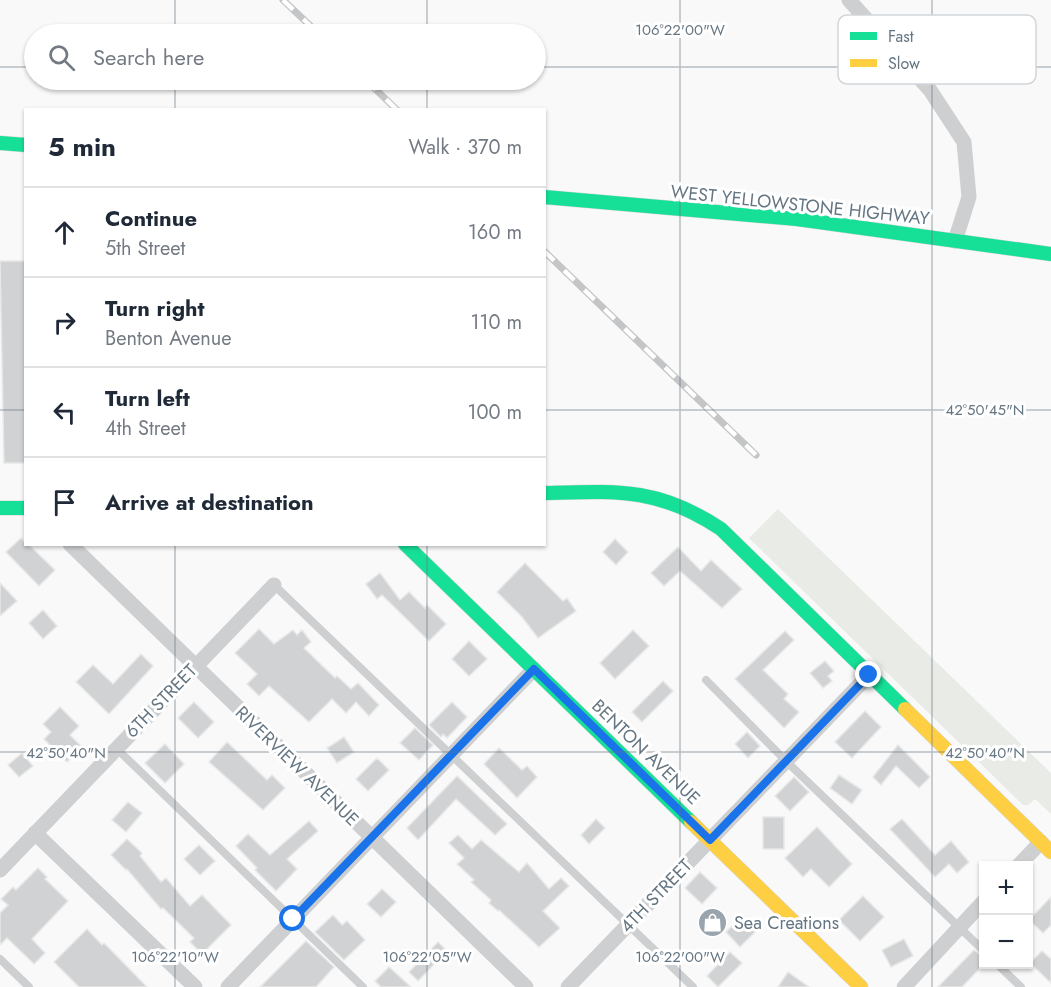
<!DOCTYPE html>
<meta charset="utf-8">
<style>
body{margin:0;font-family:Jost,sans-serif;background:#f6f6f7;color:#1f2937}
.controls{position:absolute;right:18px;bottom:18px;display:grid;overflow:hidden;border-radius:0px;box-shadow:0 2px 4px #0004}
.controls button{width:54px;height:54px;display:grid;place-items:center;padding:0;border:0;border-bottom:2px solid #e0e1e3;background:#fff;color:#1f2937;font:30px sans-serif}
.stop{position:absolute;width:18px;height:18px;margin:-14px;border:4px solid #1a73e8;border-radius:50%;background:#fff}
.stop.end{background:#1a73e8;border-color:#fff;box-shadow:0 2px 6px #0008}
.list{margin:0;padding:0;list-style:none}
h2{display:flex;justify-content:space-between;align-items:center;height:78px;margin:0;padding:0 24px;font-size:26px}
h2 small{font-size:20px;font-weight:400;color:#747a83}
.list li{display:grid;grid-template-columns:39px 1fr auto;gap:18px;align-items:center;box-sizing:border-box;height:90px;padding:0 24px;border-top:2px solid #e0e1e3}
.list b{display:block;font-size:22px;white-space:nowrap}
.list p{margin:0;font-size:20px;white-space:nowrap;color:#747a83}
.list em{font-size:20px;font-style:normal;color:#747a83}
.icon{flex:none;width:33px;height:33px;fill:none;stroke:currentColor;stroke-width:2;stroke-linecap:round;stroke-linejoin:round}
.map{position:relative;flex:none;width:1051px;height:987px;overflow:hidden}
.search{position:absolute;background:#fff;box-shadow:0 2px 4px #0004;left:24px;top:24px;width:522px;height:66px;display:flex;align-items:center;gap:15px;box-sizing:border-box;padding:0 21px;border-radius:33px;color:#747a83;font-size:22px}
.panel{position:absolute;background:#fff;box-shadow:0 2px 4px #0004;left:24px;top:108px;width:522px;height:438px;border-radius:0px}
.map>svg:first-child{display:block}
.green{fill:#e8ebe6}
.building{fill:#d0d2d3;stroke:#e8e8e8;stroke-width:1.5}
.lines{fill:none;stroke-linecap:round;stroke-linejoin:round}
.fast-casing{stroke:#d5d6d7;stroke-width:15}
.slow-casing{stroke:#d5d6d7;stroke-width:15}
.lane{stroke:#cecfd0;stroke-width:8}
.street{stroke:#cecfd0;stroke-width:15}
.fast{stroke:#16e098;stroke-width:14}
.slow{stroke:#ffcf43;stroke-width:14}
.rail-casing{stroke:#c3c5c6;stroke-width:7}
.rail{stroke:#fff;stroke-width:4.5;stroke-dasharray:14;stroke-linecap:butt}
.route{stroke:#1a73e8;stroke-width:8}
.ticks{fill:none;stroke:#657683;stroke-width:1.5;stroke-opacity:0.45}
.labels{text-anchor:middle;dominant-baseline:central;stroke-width:6;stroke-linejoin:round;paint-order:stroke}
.street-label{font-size:18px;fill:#657683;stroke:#fff}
.poi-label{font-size:18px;fill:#657683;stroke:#fff;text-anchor:start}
.key{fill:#fff;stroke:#d1d6da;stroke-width:1.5}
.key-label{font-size:16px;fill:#657683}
.ticks-label{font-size:15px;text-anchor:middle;fill:#657683;stroke:#fff;stroke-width:6;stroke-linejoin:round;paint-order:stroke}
</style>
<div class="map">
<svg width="1051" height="987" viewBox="0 0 1051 987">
<rect width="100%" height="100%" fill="#f9f9f9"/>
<path class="green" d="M778 509 1051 773V814L1035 799 1028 805H1023L749 538Z"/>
<g class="building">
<path d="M0 261H26V463H4Z"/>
<path d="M21 538 26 544H28L55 570 39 586 6 552Z"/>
<path d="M615 539 628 552 616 565 603 552Z"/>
<path d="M678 547 701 571 711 560 742 589 722 608 680 571 664 586 651 573Z"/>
<path d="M525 563 563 601 567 598 576 611 538 638 522 617 497 592Z"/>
<path d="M380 573 400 600 409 592 425 608 427 605 446 624 429 641 382 595 377 599 366 584Z"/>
<path d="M0 583 17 601 0 616Z"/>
<path d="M43 610 57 626 43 639 29 623Z"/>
<path d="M259 629 274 644 293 630 297 635 302 630 311 642 304 648 335 678 337 676 351 689 358 683 379 705 369 716 356 702 346 713 332 699 309 722 269 686 259 696 247 684 257 674 235 653Z"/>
<path d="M633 630 649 646 615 679 600 663Z"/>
<path d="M785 631 794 640 763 670 788 694 784 699 799 712 784 728 735 679Z"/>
<path d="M469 641 487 659 469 676 452 659Z"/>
<path d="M141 654 153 666 109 714 76 682 93 665 113 684Z"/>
<path d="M825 661 834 671 828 676 832 681 823 688 810 673Z"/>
<path d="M663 681 673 691 642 722 632 712Z"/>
<path d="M194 702 214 722 198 738 178 718Z"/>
<path d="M452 702 467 717 447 738 443 734 441 737 429 725Z"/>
<path d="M60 707 79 726 70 735 82 747 67 762 44 739 51 732 43 724Z"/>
<path d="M865 711 881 727 852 758 835 742Z"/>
<path d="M415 728 433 745 419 760 400 743Z"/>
<path d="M747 732 760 746 748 758 735 744Z"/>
<path d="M344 737 354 752 337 763 327 748Z"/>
<path d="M227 742 267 780 272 775 285 788 263 810 209 762Z"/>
<path d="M165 744 184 764 165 783 145 763Z"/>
<path d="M898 745 930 777 919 788 896 766 881 785 873 777Z"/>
<path d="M499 748 522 770 527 766 537 777 517 798 484 764Z"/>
<path d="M22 753 33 766 19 777 8 765Z"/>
<path d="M377 758 389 770 368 791 356 779Z"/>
<path d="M839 775 862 790 852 804 830 788Z"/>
<path d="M457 776 507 824 495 835 456 799 418 840 407 828Z"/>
<path d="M794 777 809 792 790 811 775 796Z"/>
<path d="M128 802 142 813 126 832 112 820Z"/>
<rect x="763" y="817" width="21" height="32"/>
<path d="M596 819 605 828 589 844 581 835Z"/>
<path d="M902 819 935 855 951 841 969 862 957 873 949 864 935 877 890 829Z"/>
<path d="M309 821 318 831 287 859 297 869 276 891 255 870 257 868 236 846 248 834 270 855Z"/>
<path d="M817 827 852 864 829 887 811 869 803 877 785 858Z"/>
<path d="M458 835 472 849 481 840 519 872 527 863 549 889 561 878 569 886 543 911 560 928 539 947 499 910 498 911 489 903 491 900 471 882 474 880 457 864 464 858 449 843Z"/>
<path d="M127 839 142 853 140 856 161 882 166 878 190 906 202 895 231 925 202 954 190 942 194 938 163 908 161 909 127 869 126 870 111 855Z"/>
<path d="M199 845 215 861 200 875 184 859Z"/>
<path d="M38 868 47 877 45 879 68 901 32 939 45 953 34 964 7 938 0 945V913L8 905 1 899 13 887 16 890Z"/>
<path d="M700 872 717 888 702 904 685 888Z"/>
<path d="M382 889 396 902 381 917 367 904Z"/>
<path d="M863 896 884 917 860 941 839 920Z"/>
<path d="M1051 897V925L1043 933 1029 920Z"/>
<path d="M333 915 342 925 347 921 365 940 344 960 315 932Z"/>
<path d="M743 915 758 929 740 947 726 932Z"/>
<path d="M87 929 102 945 104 943 147 987H79L54 962Z"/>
<path d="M904 939 913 956 891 967 882 950Z"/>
<path d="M306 941 334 967 316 987H260Z"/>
<path d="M438 942 447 951 418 981 409 972Z"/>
<path d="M974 950 984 958V964L962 987H938Z"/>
<path d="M1042 951 1051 959V983L1030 963Z"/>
<path d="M730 952 742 963 718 987 707 976Z"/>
<path d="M389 967 411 987H381L375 981Z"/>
<path d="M788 972 809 987H778Z"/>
</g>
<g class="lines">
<defs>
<g id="fast">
<path d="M0 143 26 145"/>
<path d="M544 197 797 219 1051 254"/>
<path d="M544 493C616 491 658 487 721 529L905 709"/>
<path d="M0 508H26"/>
<path d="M405 544 691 822"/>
</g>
<g id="slow">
<path d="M905 709 1051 852"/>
<path d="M691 822 861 987"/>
</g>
</defs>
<use href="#fast" class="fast-casing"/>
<use href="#slow" class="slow-casing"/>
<g class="lane">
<path d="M274 585 693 987"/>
<path d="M706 680 786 761 984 951"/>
<path d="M116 748 363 987"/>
<path d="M0 959 29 987"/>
<path d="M997 964 1021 987"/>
</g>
<g class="street">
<path d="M849 0 930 90 964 142 969 197 955 241"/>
<path d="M70 544 526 987"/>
<path d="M35 833 195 987"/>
<path d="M1018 866 1041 842"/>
<path d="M0 870 274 585"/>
<path d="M228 987 534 669"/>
<path d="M568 987 869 675"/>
<path d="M904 987 984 901"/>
</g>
<use href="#fast" class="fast"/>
<use href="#slow" class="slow"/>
<defs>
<g id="rail">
<path d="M283 0 319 34"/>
<path d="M366 80 397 110"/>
<path d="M544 251 756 455"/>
</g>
</defs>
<use href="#rail" class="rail-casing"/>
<use href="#rail" class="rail"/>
</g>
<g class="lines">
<path class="route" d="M293 919 534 669 710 840 869 675"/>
</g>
<path class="ticks" d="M175 0V34M427 0V34M680 0V987M932 0V987M0 67H34M536 67H1051M175 80V110M427 80V110M0 410H26M544 410H1051M175 544V987M427 544V987M0 752H1051"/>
<defs>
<symbol id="shop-disc" viewBox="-11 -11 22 22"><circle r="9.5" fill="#99a4ac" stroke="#fff"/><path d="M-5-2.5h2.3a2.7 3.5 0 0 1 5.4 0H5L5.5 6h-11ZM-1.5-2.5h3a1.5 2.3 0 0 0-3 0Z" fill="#fff"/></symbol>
</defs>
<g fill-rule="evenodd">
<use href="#shop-disc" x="696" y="906" width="33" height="33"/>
</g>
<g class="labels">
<g class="street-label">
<text transform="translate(800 205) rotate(6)">WEST YELLOWSTONE HIGHWAY</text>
<text transform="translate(161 701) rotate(-46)">6TH STREET</text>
<text transform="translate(646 752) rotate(44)">BENTON AVENUE</text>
<text transform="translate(297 766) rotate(44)">RIVERVIEW AVENUE</text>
<text transform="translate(656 896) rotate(-46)">4TH STREET</text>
</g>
<g class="poi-label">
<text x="734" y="923">Sea Creations</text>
</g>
</g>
<rect x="838" y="15" width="198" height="69" rx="9" class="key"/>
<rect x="850" y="32" width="27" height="8" fill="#16e098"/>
<rect x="850" y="59" width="27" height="8" fill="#ffcf43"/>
<g class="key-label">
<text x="888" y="42">Fast</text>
<text x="888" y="69">Slow</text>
</g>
<g class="ticks-label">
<text x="680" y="35">106°22'00"W</text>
<text x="985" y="415">42°50'45"N</text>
<text x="66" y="758">42°50'40"N</text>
<text x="985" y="758">42°50'40"N</text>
<text x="175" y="962">106°22'10"W</text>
<text x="427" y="962">106°22'05"W</text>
<text x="680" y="962">106°22'00"W</text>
</g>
</svg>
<div class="controls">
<button>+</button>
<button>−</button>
</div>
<div class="stop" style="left:293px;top:919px"></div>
<div class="stop end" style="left:869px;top:675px"></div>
<div class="search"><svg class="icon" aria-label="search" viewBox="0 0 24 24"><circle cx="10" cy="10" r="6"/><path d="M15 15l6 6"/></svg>Search here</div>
<section class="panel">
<h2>5 min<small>Walk · 370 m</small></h2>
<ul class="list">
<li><svg class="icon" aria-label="ahead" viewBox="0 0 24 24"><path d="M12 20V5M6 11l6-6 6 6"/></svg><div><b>Continue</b><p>5th Street</p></div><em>160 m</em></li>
<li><svg class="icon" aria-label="right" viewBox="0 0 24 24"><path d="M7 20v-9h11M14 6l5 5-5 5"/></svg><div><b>Turn right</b><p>Benton Avenue</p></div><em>110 m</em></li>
<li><svg class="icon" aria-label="left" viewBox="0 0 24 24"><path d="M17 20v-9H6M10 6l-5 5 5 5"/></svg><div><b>Turn left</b><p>4th Street</p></div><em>100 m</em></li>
<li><svg class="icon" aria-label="arrive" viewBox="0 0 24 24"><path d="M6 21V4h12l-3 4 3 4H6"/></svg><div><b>Arrive at destination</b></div></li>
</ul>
</section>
</div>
